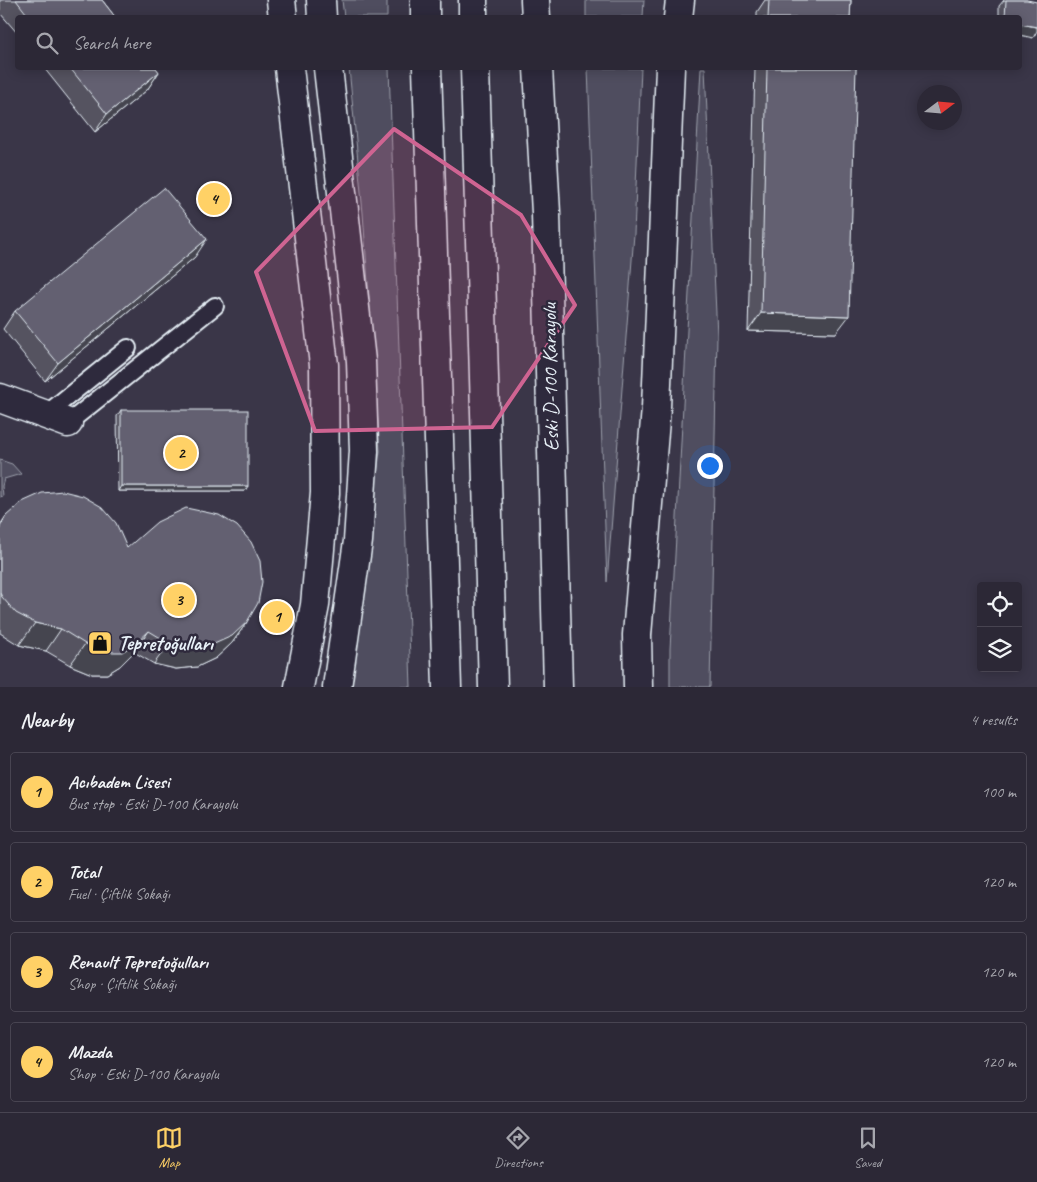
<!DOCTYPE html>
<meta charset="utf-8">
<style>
body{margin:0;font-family:Caveat,sans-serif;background:#34303e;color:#f1f3f6}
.controls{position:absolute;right:15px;bottom:15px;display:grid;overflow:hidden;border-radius:5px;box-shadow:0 2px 12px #0003}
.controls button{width:45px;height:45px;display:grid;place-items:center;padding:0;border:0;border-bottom:1px solid #484451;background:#2c2836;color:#f1f3f6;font:25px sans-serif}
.compass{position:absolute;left:917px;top:85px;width:45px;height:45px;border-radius:50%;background:#2c2836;box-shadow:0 2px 12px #0003;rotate:74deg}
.you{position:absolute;left:709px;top:465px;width:18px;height:18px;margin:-12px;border:4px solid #fff;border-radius:50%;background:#1a73e8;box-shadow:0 0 0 8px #1a73e833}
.badge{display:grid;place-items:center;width:32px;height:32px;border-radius:50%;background:#ffd166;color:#111;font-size:16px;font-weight:700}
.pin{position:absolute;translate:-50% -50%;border:2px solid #fff;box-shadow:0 1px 5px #0006}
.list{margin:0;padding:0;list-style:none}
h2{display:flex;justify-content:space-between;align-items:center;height:65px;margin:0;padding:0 20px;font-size:21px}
h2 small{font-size:16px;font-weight:400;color:#a6a6ad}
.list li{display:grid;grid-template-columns:32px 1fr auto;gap:15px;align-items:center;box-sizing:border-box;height:80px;margin:0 10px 10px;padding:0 10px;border:1px solid #484451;border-radius:5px}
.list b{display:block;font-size:19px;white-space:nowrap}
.list p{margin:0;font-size:16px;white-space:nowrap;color:#a6a6ad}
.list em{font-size:16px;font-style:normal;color:#a6a6ad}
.icon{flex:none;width:28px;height:28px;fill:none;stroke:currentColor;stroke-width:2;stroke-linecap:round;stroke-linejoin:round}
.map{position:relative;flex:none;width:1037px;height:687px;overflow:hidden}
.search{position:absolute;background:#2c2836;box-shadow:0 2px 12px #0003;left:15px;right:15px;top:15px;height:55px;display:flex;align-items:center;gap:12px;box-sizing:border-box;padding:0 18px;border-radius:5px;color:#a6a6ad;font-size:19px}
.sheet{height:425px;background:#2c2836}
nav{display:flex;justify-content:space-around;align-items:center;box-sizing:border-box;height:70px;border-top:1px solid #484451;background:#2c2836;font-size:14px;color:#a6a6ad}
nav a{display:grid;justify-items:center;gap:2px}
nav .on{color:#ffd166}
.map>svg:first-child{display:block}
.green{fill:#504e5f;stroke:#9ca0ac}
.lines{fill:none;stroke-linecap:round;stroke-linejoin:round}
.service-casing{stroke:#e8f1f8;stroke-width:20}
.minor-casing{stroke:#e8f1f8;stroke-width:31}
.primary-casing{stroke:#e8f1f8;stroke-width:31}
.trunk-casing{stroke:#e8f1f8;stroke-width:31}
.service{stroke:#2f2a3d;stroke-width:16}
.minor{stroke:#2f2a3d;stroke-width:28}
.primary{stroke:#2f2a3d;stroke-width:28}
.trunk{stroke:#2f2a3d;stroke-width:28}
.wall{fill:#555361;stroke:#e8f1f8}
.shaded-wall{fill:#45444f;stroke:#e8f1f8}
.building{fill:#636171;stroke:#e8f1f8}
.marked{fill:#cf6492;fill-opacity:0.2;stroke:#cf6492;stroke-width:4;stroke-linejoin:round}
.labels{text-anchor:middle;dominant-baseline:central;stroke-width:5;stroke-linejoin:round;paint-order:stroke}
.street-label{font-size:21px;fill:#e8f1f8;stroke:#2f2a3d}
.poi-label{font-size:21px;font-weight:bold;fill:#e8f1f8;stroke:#2f2a3d;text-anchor:start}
</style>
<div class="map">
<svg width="1037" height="687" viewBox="0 0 1037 687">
<rect width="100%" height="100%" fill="#3a3648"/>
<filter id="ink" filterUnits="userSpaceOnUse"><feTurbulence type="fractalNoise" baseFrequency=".02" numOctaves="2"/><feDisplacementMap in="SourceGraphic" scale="10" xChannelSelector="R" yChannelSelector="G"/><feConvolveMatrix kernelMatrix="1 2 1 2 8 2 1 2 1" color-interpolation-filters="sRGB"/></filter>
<g filter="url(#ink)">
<g class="green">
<path d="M342 0H387V17H344Z"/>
<path d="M586 0H644L643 17H586Z"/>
<path d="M349 68H389L411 687H349L380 451 363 213Z"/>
<path d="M588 68H641L634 234 607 582Z"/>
<path d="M701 68H705L717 336 710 687H670V649Z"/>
<path d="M0 460 12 464 21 474 4 479 2 486 3 496 0 497Z"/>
</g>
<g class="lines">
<defs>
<g id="service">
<path d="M45 415 128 348"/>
<path d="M68 423 215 306"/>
</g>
<path id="minor" d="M0 398 68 423"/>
<g id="primary">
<path d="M281 0 283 18"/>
<path d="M289 68 324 365 325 493 315 605 299 687"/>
</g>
<g id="trunk">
<path d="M321 0 322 18"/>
<path d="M425 0V18"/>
<path d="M473 0V18"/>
<path d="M535 0 536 18"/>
<path d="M678 18 680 0"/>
<path d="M328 68 361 361 364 451 358 541 337 687"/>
<path d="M427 68 447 687"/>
<path d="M475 68 493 687"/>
<path d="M538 68 546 213 558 687"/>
<path d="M638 687 637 635 656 408 670 68"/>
</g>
</defs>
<use href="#service" class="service-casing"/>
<use href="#minor" class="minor-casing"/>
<use href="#primary" class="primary-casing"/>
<use href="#trunk" class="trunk-casing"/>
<use href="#service" class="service"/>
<use href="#minor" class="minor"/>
<use href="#primary" class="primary"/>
<use href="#trunk" class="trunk"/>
</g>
<g class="wall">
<path d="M0 0H102L116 18H18V34L0 13Z"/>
<path d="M765 0H851L850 18H757V12Z"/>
<path d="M1004 0H1027L1033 38 1020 18H999V6Z"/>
<path d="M44 68H156L159 72 147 90 95 132Z"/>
<path d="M755 68H856L836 333 748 331Z"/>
<path d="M195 257 45 381 3 329 15 311Z"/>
<path d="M121 410 245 491H118L117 416Z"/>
<path d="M6 516 127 548 247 622 232 643 216 658 197 667 176 669 154 664 134 652 120 666 107 674H92L70 665 46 651 19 645 0 633V525Z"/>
</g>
<g class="shaded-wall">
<path d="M1020 24 1037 27V31L1033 38 1020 35Z"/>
<path d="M159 72 147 90 95 132 107 114Z"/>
<path d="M207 239 195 257 45 381 58 363Z"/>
<path d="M761 313 849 316 836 333 748 331Z"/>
<path d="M121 486H248L245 491H118Z"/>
<path d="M247 622 232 643 216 658 197 667 176 669 154 664 169 643Z"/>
<path d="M35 623 61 629 46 651 19 645Z"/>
<path d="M149 631 134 652 120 666 107 674H92L70 665 85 644Z"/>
</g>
<g class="building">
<path d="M16 0H102L116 18H30Z"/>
<path d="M769 0H851L850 18H768Z"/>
<path d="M1006 0H1027L1037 2V27L1020 24V18H1005Z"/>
<path d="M70 68H156L159 72 107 114Z"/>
<path d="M767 68H856L849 316 761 313Z"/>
<path d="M164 188 207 239 58 363 15 311Z"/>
<rect x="121" y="410" width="127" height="76"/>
<path d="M63 491 83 496 102 507 116 523 127 548 157 522 186 508 219 515 237 526 251 542 260 561 262 582 258 603 247 622 232 636 212 645 191 647 169 643 149 631 135 644 122 652H108L85 644 61 629 35 623 16 613 2 597 0 593V527L6 516 22 502 42 493Z"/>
</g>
</g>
<path class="marked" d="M394 129 521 215 575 305 492 427 315 431 256 272Z"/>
<defs>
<symbol id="shop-square" viewBox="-11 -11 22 22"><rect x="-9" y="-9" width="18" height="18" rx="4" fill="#ffd166" stroke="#2f2a3d"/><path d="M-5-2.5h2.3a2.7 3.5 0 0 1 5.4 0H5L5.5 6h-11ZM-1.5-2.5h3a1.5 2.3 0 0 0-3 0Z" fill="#111"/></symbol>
</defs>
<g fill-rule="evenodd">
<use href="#shop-square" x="86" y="629" width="28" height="28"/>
</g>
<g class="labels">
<g class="street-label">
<text transform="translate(550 377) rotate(-91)">Eski D-100 Karayolu</text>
</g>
<g class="poi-label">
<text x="118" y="643">Tepretoğulları</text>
</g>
</g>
</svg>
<div class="controls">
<button><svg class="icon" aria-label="locate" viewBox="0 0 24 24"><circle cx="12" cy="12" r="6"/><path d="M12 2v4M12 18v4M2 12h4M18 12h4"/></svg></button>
<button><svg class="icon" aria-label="layers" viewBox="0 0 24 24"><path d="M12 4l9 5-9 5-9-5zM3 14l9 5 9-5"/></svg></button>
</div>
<svg class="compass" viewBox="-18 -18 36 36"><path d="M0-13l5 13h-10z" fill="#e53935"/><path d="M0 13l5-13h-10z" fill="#a6a6ad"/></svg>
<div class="you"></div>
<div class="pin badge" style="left:277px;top:617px">1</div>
<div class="pin badge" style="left:181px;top:453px">2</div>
<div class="pin badge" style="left:179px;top:600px">3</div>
<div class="pin badge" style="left:214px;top:199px">4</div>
<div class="search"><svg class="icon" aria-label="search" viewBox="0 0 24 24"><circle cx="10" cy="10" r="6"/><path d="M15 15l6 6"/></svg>Search here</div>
</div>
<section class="sheet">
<h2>Nearby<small>4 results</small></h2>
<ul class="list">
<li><span class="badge">1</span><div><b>Acıbadem Lisesi</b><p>Bus stop · Eski D-100 Karayolu</p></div><em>100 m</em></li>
<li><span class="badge">2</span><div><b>Total</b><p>Fuel · Çiftlik Sokağı</p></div><em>120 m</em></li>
<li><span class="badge">3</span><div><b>Renault Tepretoğulları</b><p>Shop · Çiftlik Sokağı</p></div><em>120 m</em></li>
<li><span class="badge">4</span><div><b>Mazda</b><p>Shop · Eski D-100 Karayolu</p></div><em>120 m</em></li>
</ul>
</section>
<nav>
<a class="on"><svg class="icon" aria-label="map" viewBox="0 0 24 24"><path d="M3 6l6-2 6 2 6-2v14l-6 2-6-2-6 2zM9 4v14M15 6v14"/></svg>Map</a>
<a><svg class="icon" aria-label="directions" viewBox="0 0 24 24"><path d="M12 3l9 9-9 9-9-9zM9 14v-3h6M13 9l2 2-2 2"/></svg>Directions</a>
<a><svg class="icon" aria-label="saved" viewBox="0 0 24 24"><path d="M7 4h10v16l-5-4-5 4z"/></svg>Saved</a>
</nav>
